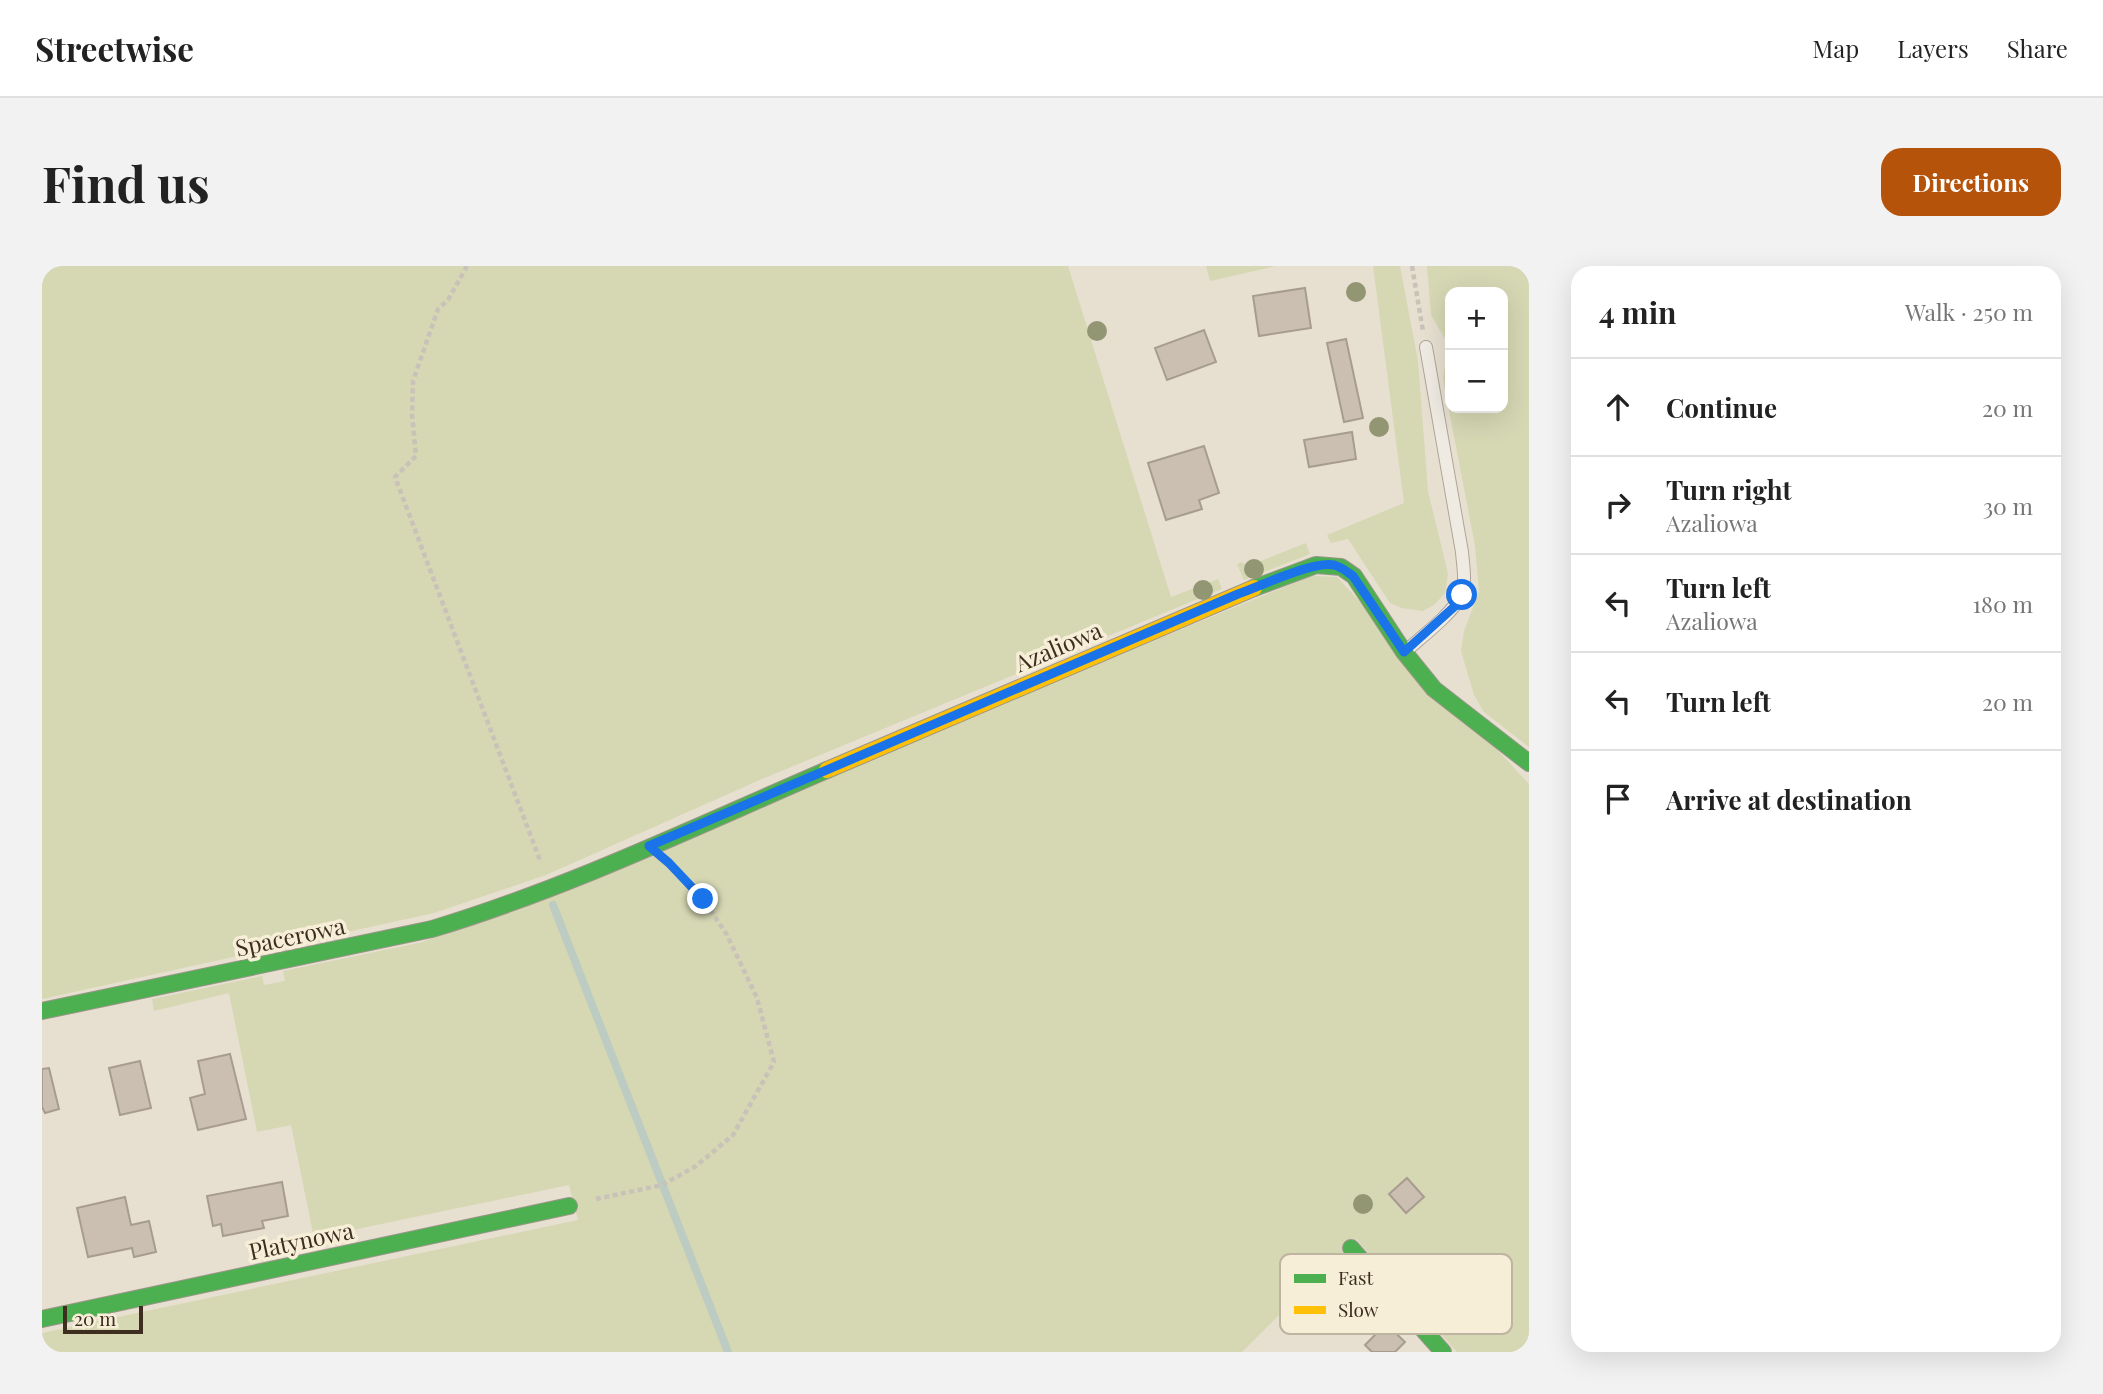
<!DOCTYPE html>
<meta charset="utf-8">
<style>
body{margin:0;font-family:"Playfair Display",serif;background:#f2f2f2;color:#222}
.controls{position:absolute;right:21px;top:21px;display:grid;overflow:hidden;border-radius:14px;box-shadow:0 7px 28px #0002}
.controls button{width:63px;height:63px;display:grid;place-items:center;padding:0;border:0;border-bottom:2px solid #e0e0e0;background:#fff;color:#222;font:35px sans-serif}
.scale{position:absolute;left:21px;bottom:18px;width:80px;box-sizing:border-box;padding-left:7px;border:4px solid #3d2e20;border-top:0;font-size:19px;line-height:24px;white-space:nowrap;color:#3d2e20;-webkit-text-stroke:5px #f7eed8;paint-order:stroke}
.stop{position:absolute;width:21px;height:21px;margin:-16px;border:5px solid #1a73e8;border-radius:50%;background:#fff}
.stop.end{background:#1a73e8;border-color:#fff;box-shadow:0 2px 7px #0008}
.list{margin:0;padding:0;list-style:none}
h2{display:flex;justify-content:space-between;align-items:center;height:91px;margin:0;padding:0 28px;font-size:30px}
h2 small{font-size:23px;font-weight:400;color:#767676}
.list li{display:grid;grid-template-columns:46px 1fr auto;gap:21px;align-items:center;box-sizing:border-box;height:98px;padding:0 28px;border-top:2px solid #e0e0e0}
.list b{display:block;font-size:26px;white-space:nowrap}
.list p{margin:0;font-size:23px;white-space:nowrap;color:#767676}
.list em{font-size:23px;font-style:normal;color:#767676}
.icon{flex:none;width:38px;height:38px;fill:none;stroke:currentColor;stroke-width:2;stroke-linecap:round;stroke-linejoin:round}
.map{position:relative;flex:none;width:1487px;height:1086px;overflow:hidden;border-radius:21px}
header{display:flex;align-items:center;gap:42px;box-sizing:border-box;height:98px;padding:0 35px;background:#fff;border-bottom:2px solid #e0e0e0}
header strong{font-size:33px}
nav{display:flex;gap:38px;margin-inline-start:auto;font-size:24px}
.intro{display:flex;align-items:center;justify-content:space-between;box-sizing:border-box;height:168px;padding:0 42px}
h1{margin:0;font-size:49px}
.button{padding:18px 32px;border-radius:21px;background:#b45309;color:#fff;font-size:24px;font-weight:700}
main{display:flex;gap:42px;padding:0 42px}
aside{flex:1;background:#fff;border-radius:21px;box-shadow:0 7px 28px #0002}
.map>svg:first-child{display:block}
.green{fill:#d6d7b3;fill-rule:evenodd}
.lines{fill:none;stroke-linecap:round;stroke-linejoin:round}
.stream{stroke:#bcccc2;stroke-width:8}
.building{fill:#cbbfb2;stroke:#a89c90;stroke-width:2}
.lane-casing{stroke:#ada599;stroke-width:14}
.fast-casing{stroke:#9c958a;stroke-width:18}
.slow-casing{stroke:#9c958a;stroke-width:18}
.path{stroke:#c8c2b9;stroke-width:4.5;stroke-dasharray:5 3.5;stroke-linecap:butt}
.lane{stroke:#efebe3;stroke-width:12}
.fast{stroke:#4caf50;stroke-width:16}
.slow{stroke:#ffc107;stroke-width:16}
.tree{fill:#929673}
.route{stroke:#1a73e8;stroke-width:9}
.labels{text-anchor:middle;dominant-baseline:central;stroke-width:7;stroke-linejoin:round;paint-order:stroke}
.street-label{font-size:23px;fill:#3d2e20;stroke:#f7eed8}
.key{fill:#f7eed8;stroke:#bfb4a1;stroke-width:2}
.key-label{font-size:19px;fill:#3d2e20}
</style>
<header>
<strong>Streetwise</strong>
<nav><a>Map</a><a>Layers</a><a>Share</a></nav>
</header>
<div class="intro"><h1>Find us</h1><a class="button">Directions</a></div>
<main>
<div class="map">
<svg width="1487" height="1086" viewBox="0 0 1487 1086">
<rect width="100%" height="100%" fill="#e7e0d1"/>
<g class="green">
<path d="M0 0H1026L1129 331 1176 313 1180 323 720 513 504 609 392 647 0 733Z"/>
<path d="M1164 0H1234L1168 15Z"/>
<path d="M1331 0H1358L1376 95 1386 225 1406 308 1403 327 1392 339 1381 345 1359 342 1348 337 1306 273 1289 277 1285 269 1362 237Z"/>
<path d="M1385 0H1487V481L1442 446 1432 429 1419 385 1422 365 1437 326 1433 280 1401 113 1403 98 1407 90 1404 75 1389 49ZM1408 26H1461V142H1408Z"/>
<path d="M1264 277 1268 288 1202 314 1195 298 1199 296 1206 300Z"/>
<path d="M1269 310 1295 311 1487 518V1086H1415L1314 973 1200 1086H0V1067L536 954 527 919 272 972 249 859 215 866 187 727 112 745 110 733 220 710 222 719 243 715 241 705 381 676Z"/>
</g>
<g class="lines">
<path class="stream" d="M511 639 686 1086"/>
</g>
<g class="building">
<path d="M1263 22 1269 62 1217 70 1211 30Z"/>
<path d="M1162 64 1174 96 1125 114 1113 82Z"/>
<path d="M1304 73 1321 152 1302 156 1285 77Z"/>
<path d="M1310 166 1314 193 1267 201 1262 174Z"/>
<path d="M1162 180 1177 227 1157 234 1160 243 1124 254 1106 197Z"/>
<path d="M188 788 204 853 156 864 148 832 163 828 156 795Z"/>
<path d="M98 795 109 842 78 849 67 802Z"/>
<path d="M7 802 17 843 3 847 0 841V803Z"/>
<path d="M1365 912 1382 931 1364 947 1347 928Z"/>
<path d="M240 916 246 950 220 955 222 962 181 970 179 958 171 960 165 930Z"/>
<path d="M83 931 89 959 107 955 114 986 92 991 90 982 46 991 35 942Z"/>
<path d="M1344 1058 1363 1076 1353 1086H1330L1323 1079Z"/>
</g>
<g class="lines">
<defs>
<path id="lane" d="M1363 386C1378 372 1410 348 1418 331 1425 318 1421 300 1420 286L1384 81"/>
<g id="fast">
<path d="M1212 322 1274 299 1299 301 1312 310 1362 386 1392 423 1487 497"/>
<path d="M0 745 390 663C526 622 655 560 785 504"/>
<path d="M1309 982 1401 1086"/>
<path d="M0 1053 527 940"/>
</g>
<path id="slow" d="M785 504 1212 322"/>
</defs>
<use href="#lane" class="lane-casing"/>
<use href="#fast" class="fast-casing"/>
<use href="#slow" class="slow-casing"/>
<g class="path">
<path d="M425 0 406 34 396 43 371 115 370 149 374 190 353 211 499 597"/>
<path d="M1370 0 1381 65"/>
<path d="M554 933 620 919 654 900 691 869 732 796 715 732 685 669 661 633 632 602"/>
</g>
<use href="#lane" class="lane"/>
<use href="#fast" class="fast"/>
<use href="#slow" class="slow"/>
</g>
<g class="tree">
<circle cx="1314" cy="26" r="10"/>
<circle cx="1055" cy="65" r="10"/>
<circle cx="1337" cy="161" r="10"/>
<circle cx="1212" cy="303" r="10"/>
<circle cx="1161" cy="324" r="10"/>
<circle cx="1321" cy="938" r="10"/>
</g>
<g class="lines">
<path class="route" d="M661 633 627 597 607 580 1196 328C1219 320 1270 295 1292 299 1300 301 1305 306 1311 310L1362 386 1412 341 1420 329"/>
</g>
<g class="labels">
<g class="street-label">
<text transform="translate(1016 380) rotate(-23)">Azaliowa</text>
<text transform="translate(248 670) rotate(-12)">Spacerowa</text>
<text transform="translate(259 974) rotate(-12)">Platynowa</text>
</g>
</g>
<rect x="1238" y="988" width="232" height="80" rx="10" class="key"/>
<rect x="1252" y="1008" width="32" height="9" fill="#4caf50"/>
<rect x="1252" y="1040" width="32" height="8" fill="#ffc107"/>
<g class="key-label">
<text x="1296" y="1019">Fast</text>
<text x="1296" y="1051">Slow</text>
</g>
</svg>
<div class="controls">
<button>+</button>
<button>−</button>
</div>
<div class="scale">20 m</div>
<div class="stop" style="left:1420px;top:329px"></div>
<div class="stop end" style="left:661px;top:633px"></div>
</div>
<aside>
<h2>4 min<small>Walk · 250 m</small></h2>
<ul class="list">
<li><svg class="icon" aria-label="ahead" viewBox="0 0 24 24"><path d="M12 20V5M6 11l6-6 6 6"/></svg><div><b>Continue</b></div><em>20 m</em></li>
<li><svg class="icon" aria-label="right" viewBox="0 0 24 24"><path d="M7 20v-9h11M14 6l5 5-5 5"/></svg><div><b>Turn right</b><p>Azaliowa</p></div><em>30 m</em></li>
<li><svg class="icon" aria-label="left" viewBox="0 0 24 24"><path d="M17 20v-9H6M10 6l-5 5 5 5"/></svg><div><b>Turn left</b><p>Azaliowa</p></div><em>180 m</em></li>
<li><svg class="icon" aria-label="left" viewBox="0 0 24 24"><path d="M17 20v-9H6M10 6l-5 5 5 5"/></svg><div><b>Turn left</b></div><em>20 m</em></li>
<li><svg class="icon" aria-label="arrive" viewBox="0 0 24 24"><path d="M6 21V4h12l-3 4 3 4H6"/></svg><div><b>Arrive at destination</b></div></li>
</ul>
</aside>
</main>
